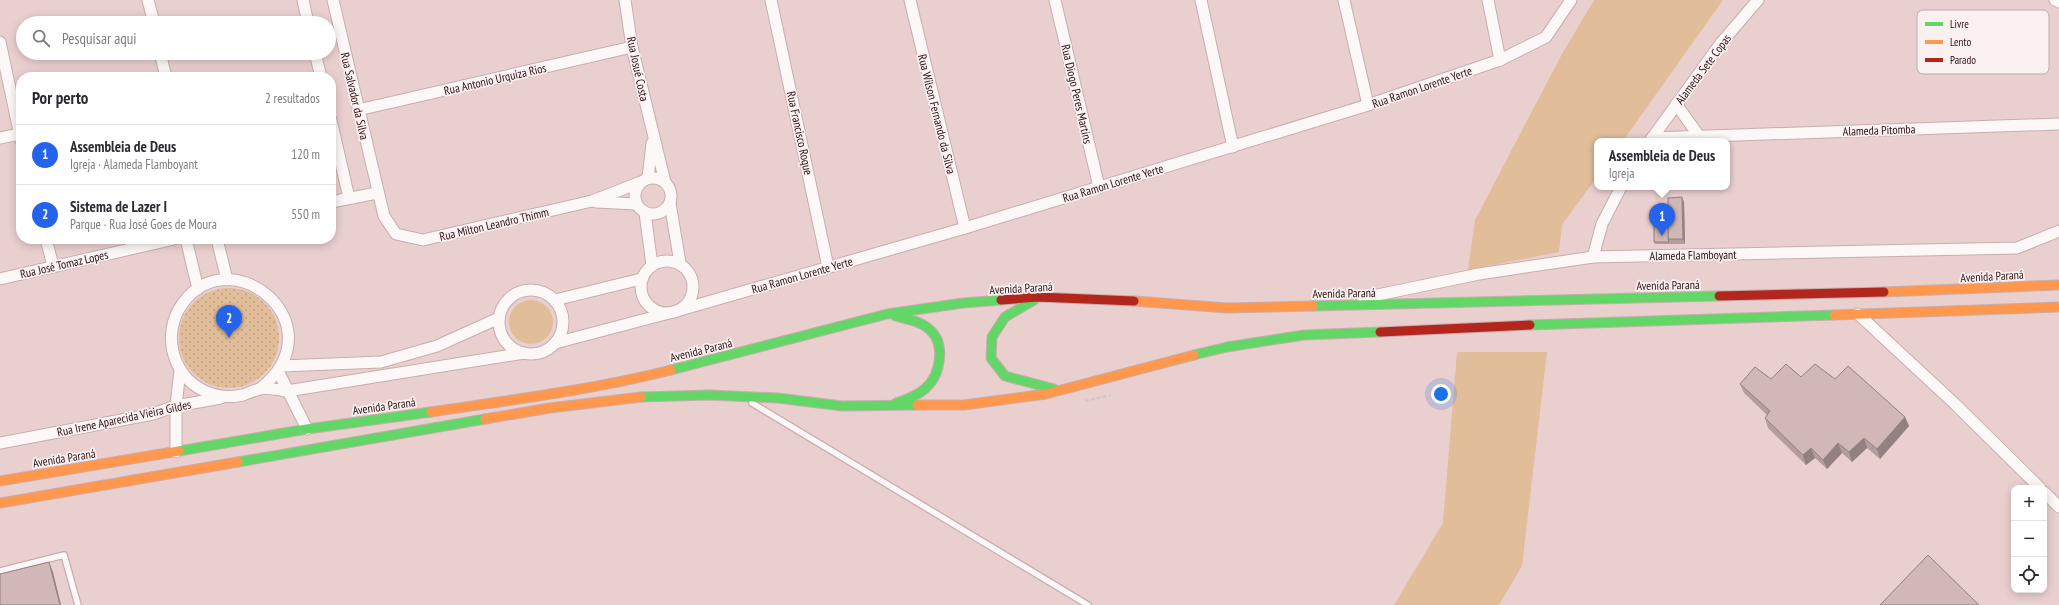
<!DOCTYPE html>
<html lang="pt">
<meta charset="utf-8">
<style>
body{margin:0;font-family:"PT Sans Narrow",sans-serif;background:#f2f2f3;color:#2b2b33}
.controls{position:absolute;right:12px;bottom:12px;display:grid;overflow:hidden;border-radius:8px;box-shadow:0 2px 10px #0003}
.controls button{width:36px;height:36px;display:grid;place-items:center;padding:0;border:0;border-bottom:1px solid #e1e1e2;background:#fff;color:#2b2b33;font:20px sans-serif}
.you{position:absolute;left:1441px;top:394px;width:14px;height:14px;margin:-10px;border:3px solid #fff;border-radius:50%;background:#1a73e8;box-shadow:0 0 0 6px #1a73e833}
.badge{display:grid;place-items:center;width:26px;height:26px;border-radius:50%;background:#2563eb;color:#fff;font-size:13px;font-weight:700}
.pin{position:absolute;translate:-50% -33px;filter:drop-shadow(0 1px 2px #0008)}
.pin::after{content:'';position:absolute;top:21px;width:14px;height:12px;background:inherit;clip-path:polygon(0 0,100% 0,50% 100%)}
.popup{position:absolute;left:1594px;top:138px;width:136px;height:52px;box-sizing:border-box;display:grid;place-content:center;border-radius:8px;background:#fff;filter:drop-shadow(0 1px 3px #0005);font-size:13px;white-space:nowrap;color:#7c7c81}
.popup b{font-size:15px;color:#2b2b33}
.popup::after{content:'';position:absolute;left:50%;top:100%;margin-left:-8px;border:8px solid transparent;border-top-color:#fff}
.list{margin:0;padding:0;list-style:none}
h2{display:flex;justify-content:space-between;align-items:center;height:52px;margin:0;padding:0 16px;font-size:17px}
h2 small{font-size:13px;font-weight:400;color:#7c7c81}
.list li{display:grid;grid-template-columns:26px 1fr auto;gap:12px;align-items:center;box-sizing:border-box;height:60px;padding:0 16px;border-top:1px solid #e1e1e2}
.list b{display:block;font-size:15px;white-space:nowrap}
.list p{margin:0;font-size:13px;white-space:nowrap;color:#7c7c81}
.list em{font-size:13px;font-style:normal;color:#7c7c81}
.icon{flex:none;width:22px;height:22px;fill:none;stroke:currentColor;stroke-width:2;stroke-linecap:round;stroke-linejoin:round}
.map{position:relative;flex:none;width:2059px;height:605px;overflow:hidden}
.search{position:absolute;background:#fff;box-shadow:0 2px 10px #0003;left:16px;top:16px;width:320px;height:44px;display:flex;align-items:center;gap:10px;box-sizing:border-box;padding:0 14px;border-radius:22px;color:#7c7c81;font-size:15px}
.panel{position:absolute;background:#fff;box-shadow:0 2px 10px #0003;left:16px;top:72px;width:320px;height:172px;border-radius:16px}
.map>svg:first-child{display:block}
.green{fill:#e1bd9a}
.garden{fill:url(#garden-dots)}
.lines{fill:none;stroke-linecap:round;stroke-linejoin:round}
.lane-casing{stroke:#c8adae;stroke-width:8}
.street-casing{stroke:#c8adae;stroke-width:13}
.fast-casing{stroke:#c8adae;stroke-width:11}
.slow-casing{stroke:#c8adae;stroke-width:11}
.jam-casing{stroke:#c8adae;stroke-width:11}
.path{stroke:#d1c8c9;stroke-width:2.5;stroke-dasharray:4 2;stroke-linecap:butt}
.lane{stroke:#fcf8f8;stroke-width:5.5}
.street{stroke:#fcf8f8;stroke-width:11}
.fast{stroke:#63d668;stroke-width:9}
.slow{stroke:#ff974d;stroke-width:9}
.jam{stroke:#b3261e;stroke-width:9}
.wall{fill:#b59d9d}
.shaded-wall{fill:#938080}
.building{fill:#d2b7b7;stroke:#938080}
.labels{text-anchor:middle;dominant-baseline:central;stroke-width:3.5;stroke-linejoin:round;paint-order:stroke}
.street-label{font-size:12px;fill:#2f1113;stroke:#f9f0f0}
.key{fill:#f9f0f0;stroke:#bcadae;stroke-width:1}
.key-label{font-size:11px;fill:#2f1113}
</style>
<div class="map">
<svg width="2059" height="605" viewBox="0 0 2059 605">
<defs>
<pattern id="garden-dots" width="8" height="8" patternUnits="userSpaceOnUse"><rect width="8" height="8" fill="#e1bd9a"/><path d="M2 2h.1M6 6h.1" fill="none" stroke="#c1a184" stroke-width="1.8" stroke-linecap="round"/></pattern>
</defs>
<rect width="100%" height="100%" fill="#eacfcf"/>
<g class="green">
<path d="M1594 0H1723L1623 141H1597V177L1562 225 1559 252 1468 270 1475 220 1562 54Z"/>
<circle cx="531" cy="322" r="22"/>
<path d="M1457 352H1547L1522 566 1499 605H1394L1443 523Z"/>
</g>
<circle class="garden" cx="229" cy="338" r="50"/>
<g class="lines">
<defs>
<g id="lane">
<path d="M752 403 1088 605"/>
<path d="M0 571 64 555 78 605"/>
</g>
<g id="street">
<path d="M148 0 154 23"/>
<path d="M303 0 308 23"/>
<path d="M333 0 384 216 396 234 423 240 592 201 641 182"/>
<path d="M625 0 632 47 665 182"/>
<path d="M771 0 828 267"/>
<path d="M910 0 965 228"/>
<path d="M1055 0 1099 187"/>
<path d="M1201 0 1233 147"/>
<path d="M1344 0 1368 105"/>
<path d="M1488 0 1500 60"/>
<path d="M2055 0 2059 2"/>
<path d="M0 42 21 140"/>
<path d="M160 53 166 77"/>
<path d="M315 53 321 77"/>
<path d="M1676 104 1699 136"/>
<path d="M358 110 632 47"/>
<path d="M331 120 349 198"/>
<path d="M0 138 19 134"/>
<path d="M1652 138 2059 124"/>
<path d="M1650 141 1721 43 1758 0"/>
<circle cx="653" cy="196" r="18"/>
<path d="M648 178 652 143"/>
<path d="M331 202 377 193"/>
<path d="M596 202 636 204"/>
<path d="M670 203 680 263"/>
<path d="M645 213 652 265"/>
<path d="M46 239 53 266"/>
<path d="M186 239 198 289"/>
<path d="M217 239 227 280"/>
<path d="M1593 257 1602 224 1621 187"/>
<circle cx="667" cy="287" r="26"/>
<path d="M0 279 174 239"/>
<circle cx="531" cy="322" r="32"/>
<path d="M1363 298 1479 274 1593 257 2017 248 2059 231"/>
<path d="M555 300 641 279"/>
<path d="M1858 314 1955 404 2040 488"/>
<path d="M555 343 673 312 965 228 1368 105 1500 60 1546 37 1571 0"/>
<path d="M281 366 381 362 437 346 499 318"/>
<path d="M278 371 307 429"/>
<path d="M261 388C341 323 225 232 179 309 170 325 169 344 176 361 187 388 215 401 243 395 249 393 254 390 260 389 268 387 279 390 287 391L524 353"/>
<path d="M0 443 153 414 176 406 221 398"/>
<path d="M176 452V406L180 370"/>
<path d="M2044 492 2059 507"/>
</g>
<g id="fast">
<path d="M1034 300 1005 317 992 337 991 358 1005 376 1054 389"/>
<path d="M1313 306 1719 296"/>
<path d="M895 316C907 319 920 321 929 329 946 343 941 374 926 388 918 395 906 400 896 403"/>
<path d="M1530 325 1834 315"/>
<path d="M1194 355 1227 347 1304 335 1380 332"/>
<path d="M671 370 887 314 963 303 1001 300"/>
<path d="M641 397 710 395 778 398 842 406 917 405"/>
<path d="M179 451 307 429 431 412"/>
<path d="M238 462 485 419"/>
</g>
<g id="slow">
<path d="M1884 292 2059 285"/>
<path d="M1134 301 1227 308 1313 306"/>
<path d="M1834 315 2059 307"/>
<path d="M917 405H964L1046 394 1194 355"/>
<path d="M431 412C511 400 592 390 671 370"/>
<path d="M485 419 550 408 641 397"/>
<path d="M0 481 179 451"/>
<path d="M0 503 238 462"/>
</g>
<g id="jam">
<path d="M1719 296 1884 292"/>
<path d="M1001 300 1038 297 1134 301"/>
<path d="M1380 332 1530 325"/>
</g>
</defs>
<use href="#lane" class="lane-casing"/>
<use href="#street" class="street-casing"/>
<use href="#fast" class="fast-casing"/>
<use href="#slow" class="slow-casing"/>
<use href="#jam" class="jam-casing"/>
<path class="path" d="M1085 401 1111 395"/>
<use href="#lane" class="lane"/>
<use href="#street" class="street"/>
<use href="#fast" class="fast"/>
<use href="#slow" class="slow"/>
<use href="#jam" class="jam"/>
</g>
<g class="wall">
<path d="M1684 202 1685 244H1655L1654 242 1668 225Z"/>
<path d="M1801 377 1835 379 1905 417 1909 426 1880 459 1867 448 1852 462 1842 453 1827 469 1815 458 1806 465 1768 428 1765 418 1767 415 1744 393 1740 384 1771 379Z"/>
</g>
<g class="shaded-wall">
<path d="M1682 197 1684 202 1685 244 1683 239Z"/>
<path d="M1905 417 1909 426 1880 459 1877 449Z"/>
<path d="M1864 438 1867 448 1852 462 1849 452Z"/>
<path d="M1838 443 1842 453 1827 469 1823 460Z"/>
<path d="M1811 448 1815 458 1806 465 1803 455Z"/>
<path d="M49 562 53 572 61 605H60Z"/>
</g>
<g class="building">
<path d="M1682 197 1683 239H1668V198Z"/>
<path d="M1654 225H1668V239L1669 242H1654Z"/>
<path d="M1786 364 1801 377 1815 364 1835 379 1848 366 1905 417 1877 449 1864 438 1849 452 1838 443 1823 460 1811 448 1803 455 1765 418 1770 411 1740 384 1755 367 1771 379Z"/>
<path d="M1928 555 1979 605H1880Z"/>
<path d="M49 562 60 605H0V574Z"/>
</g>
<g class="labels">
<g class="street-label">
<text transform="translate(638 69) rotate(78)">Rua Josué Costa</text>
<text transform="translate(1703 69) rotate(-53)">Alameda Sete Copas</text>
<text transform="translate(495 79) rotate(-13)">Rua Antonio Urquiza Rios</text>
<text transform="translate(1422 87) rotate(-19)">Rua Ramon Lorente Yerte</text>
<text transform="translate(1077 94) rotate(77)">Rua Diogo Peres Martins</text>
<text transform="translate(355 96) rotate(77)">Rua Salvador da Silva</text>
<text transform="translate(937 114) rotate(76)">Rua Wilson Fernando da Silva</text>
<text transform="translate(1879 130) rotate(-2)">Alameda Pitomba</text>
<text transform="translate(800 133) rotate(78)">Rua Francisco Roque</text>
<text transform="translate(1113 183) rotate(-17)">Rua Ramon Lorente Yerte</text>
<text transform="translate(494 224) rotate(-13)">Rua Milton Leandro Thimm</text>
<text transform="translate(1693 255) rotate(-1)">Alameda Flamboyant</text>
<text transform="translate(64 264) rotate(-13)">Rua José Tomaz Lopes</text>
<text transform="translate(802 275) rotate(-16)">Rua Ramon Lorente Yerte</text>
<text transform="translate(1992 276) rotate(-3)">Avenida Paraná</text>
<text transform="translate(1668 285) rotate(-1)">Avenida Paraná</text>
<text transform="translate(1021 288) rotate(-3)">Avenida Paraná</text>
<text transform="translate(1344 293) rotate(-1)">Avenida Paraná</text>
<text transform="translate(701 350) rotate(-14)">Avenida Paraná</text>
<text transform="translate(384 406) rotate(-8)">Avenida Paraná</text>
<text transform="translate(124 418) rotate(-12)">Rua Irene Aparecida Vieira Gildes</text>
<text transform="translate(64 458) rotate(-9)">Avenida Paraná</text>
</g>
</g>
<rect x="1917" y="10" width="132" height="64" rx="6" class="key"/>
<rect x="1925" y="22" width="18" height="4" fill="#63d668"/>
<rect x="1925" y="40" width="18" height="4" fill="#ff974d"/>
<rect x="1925" y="58" width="18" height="4" fill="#b3261e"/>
<g class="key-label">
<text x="1950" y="28">Livre</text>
<text x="1950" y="46">Lento</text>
<text x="1950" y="64">Parado</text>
</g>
</svg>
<div class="controls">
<button>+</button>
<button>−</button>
<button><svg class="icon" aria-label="locate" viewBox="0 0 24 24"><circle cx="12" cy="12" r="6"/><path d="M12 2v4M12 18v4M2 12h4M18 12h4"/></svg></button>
</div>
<div class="you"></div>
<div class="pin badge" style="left:1662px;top:236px">1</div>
<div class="popup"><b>Assembleia de Deus</b>Igreja</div>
<div class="pin badge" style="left:229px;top:338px">2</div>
<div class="search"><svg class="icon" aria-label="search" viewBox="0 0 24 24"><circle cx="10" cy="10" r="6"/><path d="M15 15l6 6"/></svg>Pesquisar aqui</div>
<section class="panel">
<h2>Por perto<small>2 resultados</small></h2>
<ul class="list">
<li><span class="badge">1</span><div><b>Assembleia de Deus</b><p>Igreja · Alameda Flamboyant</p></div><em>120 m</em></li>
<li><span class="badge">2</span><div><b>Sistema de Lazer I</b><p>Parque · Rua José Goes de Moura</p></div><em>550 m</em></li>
</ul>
</section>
</div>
